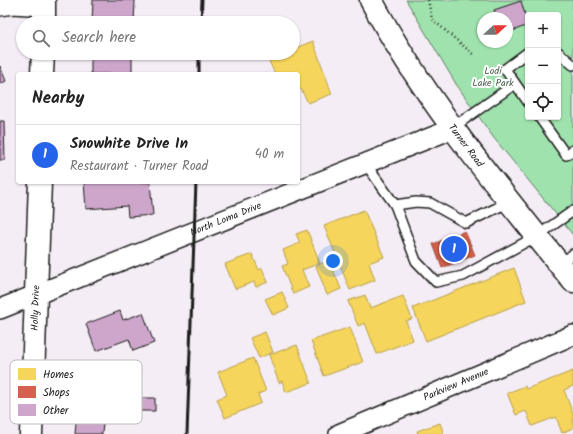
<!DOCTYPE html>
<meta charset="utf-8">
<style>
body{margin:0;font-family:Kalam,sans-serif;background:#f6f6f6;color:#222}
.controls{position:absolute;right:12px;top:12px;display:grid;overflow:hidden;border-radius:4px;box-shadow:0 1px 3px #0004}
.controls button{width:36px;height:36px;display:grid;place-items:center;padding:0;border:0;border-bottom:1px solid #e0e0e0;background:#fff;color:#222;font:20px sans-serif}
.compass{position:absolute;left:477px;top:12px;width:36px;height:36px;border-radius:50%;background:#fff;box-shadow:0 1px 3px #0004;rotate:69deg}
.you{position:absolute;left:333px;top:261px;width:14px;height:14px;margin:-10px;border:3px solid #fff;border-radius:50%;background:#1a73e8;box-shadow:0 0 0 6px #1a73e833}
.badge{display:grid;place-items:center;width:26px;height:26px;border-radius:50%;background:#2563eb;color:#fff;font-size:13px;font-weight:700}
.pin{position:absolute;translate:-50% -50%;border:2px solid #fff;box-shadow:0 1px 4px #0006}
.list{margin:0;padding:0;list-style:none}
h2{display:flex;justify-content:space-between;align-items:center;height:52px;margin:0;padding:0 16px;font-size:17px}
h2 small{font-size:13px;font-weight:400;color:#767676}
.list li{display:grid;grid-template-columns:26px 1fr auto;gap:12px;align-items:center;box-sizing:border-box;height:60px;padding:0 16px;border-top:1px solid #e0e0e0}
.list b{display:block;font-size:15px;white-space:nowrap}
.list p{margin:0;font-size:13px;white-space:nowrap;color:#767676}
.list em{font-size:13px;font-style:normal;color:#767676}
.icon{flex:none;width:22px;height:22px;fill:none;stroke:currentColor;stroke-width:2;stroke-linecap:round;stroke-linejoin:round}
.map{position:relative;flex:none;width:573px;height:434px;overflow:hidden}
.search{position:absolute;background:#fff;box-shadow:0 1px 3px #0004;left:16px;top:16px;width:284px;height:44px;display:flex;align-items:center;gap:10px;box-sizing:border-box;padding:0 14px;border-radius:22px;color:#767676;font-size:15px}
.panel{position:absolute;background:#fff;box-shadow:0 1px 3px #0004;left:16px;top:72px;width:284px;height:112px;border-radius:4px}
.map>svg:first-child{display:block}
.green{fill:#9fe2ad;stroke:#5e7f64;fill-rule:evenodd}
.homes{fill:#f6d55c;stroke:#b59e49}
.shops{fill:#d6604d;stroke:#9e4c3e}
.building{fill:#cea6cc;stroke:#1c1c1c}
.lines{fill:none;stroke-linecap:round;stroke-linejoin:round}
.service-casing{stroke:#1c1c1c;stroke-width:12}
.minor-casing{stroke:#1c1c1c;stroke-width:22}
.tertiary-casing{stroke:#1c1c1c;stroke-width:25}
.secondary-casing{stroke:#1c1c1c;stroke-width:25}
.path{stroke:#1c1c1c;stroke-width:2.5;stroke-dasharray:1 3;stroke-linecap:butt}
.service{stroke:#fff;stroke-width:9}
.minor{stroke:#fff;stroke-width:19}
.tertiary{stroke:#fff;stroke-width:22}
.secondary{stroke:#fff;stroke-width:22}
.rail{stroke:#1c1c1c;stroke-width:3}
.labels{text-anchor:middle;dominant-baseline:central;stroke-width:4;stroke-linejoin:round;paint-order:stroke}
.park-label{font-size:10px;fill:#4a614f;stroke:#fff}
.street-label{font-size:10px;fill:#1c1c1c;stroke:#fff}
.key{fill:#fff;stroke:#bbb;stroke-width:1}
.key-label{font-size:11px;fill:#1c1c1c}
</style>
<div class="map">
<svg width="573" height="434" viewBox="0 0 573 434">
<rect width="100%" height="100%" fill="#f5edf5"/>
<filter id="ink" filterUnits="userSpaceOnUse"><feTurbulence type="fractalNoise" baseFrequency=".025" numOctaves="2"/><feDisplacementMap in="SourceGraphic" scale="8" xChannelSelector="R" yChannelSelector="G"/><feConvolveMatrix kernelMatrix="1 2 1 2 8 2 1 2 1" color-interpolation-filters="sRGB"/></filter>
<g filter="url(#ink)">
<path class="green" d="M406 0H573V235L493 137 456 84ZM528 15H558V117H528ZM483 18H507V42H483Z"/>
<g class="homes">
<path d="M313 41 332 94 308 103 301 89 298 90V74H275L268 59 283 53H293V49Z"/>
<path d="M364 210 384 257 369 263 375 280 350 290 324 226Z"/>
<path d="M307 230 320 263 302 270 309 287 293 294 282 266 288 264 283 250 300 243 296 234Z"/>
<path d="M252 254 259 270 262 268 268 282 256 287 254 282 235 289 225 264Z"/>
<path d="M329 260 341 289 327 295 316 266Z"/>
<path d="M514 268 526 301 426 341 413 308Z"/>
<path d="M282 292 289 308 273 315 265 299Z"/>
<path d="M365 295 370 308 403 296 412 319 406 321 413 340 377 354 365 323 358 326 348 301Z"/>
<path d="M350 327 363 362 324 376 311 341Z"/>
<path d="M265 332 273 352 259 358 250 338Z"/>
<path d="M297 345 311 383 286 392 282 381 279 383 269 355Z"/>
<path d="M253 358 266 391 258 394 261 403 225 418 217 399 227 395 218 372Z"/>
<path d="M573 371V386L564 390 573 414V428L562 433 556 417 532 426 526 411 516 415 507 393 525 386 526 389Z"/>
<path d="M440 423 444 434H418L417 431Z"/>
</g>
<path class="shops" d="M465 231 475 255 442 268 433 244Z"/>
<g class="building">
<path d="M93 0H135L134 23H92Z"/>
<path d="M521 1 528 25 507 33V18H497L494 10Z"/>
<rect x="91" y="53" width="41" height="21"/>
<path d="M0 66 6 81 0 84Z"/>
<path d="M0 121H4L5 160H0Z"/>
<path d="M84 182H150L153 215 128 217 127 206 86 209Z"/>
<path d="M120 311 123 320 143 313 154 343 133 351 129 339 96 351 86 324Z"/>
<path d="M77 369 140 370V398H155V411H137V395H77Z"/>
<path d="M77 410 104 412 102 434H75Z"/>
</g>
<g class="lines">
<defs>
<g id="service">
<path d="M528 52 505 69 528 102"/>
<path d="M558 52 573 65"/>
<path d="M539 117 566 155 573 150"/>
<path d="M452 128 515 84"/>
<path d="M365 163 395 205 416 261 436 282 463 276 537 236 573 211"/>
<path d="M395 205 416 202 430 203 466 223 509 202"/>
<path d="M560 265 573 254"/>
</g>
<g id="minor">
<path d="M0 6 13 4 44 6"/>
<path id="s1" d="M0 309 452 129"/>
<path id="s2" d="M339 434 573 335"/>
</g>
<g id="tertiary">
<path d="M44 23V0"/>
<path d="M42 74 43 53"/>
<path id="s3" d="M31 434 40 182"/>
</g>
<g id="secondary">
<path id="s4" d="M371 0C426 103 501 191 573 281"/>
</g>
</defs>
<use href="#service" class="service-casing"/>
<use href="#minor" class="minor-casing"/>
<use href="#tertiary" class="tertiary-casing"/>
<use href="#secondary" class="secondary-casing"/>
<path class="path" d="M428 0 432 19 474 55"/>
<use href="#service" class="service"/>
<use href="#minor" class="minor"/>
<use href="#tertiary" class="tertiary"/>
<use href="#secondary" class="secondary"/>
<g class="rail">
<path d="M201 23 202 0"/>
<path d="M199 74V53"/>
<path d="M187 434 196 182"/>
</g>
</g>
</g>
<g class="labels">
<g class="park-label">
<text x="493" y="71">Lodi<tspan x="493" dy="12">Lake Park</tspan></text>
</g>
<g class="street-label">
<text stroke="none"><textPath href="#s4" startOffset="174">Turner Road</textPath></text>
<text stroke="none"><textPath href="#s1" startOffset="243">North Loma Drive</textPath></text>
<text stroke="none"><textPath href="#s3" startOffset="126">Holly Drive</textPath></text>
<text stroke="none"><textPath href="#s2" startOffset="127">Parkview Avenue</textPath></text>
</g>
</g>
<rect x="10" y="360" width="132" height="64" rx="6" class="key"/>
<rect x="18" y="368" width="18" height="12" fill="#f6d55c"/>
<rect x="18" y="386" width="18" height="12" fill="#d6604d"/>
<rect x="18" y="404" width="18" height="12" fill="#cea6cc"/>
<g class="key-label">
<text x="43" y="378">Homes</text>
<text x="43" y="396">Shops</text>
<text x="43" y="414">Other</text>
</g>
</svg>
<div class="controls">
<button>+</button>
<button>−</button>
<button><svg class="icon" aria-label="locate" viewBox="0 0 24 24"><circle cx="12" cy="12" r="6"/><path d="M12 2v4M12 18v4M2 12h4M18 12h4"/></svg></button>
</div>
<svg class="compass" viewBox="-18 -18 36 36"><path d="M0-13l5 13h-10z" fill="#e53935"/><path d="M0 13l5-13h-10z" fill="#767676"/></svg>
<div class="you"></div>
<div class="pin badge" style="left:454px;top:249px">1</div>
<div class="search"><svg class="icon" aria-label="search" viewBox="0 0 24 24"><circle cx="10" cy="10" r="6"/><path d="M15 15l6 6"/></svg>Search here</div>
<section class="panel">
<h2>Nearby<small></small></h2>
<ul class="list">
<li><span class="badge">1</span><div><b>Snowhite Drive In</b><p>Restaurant · Turner Road</p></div><em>40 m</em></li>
</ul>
</section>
</div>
